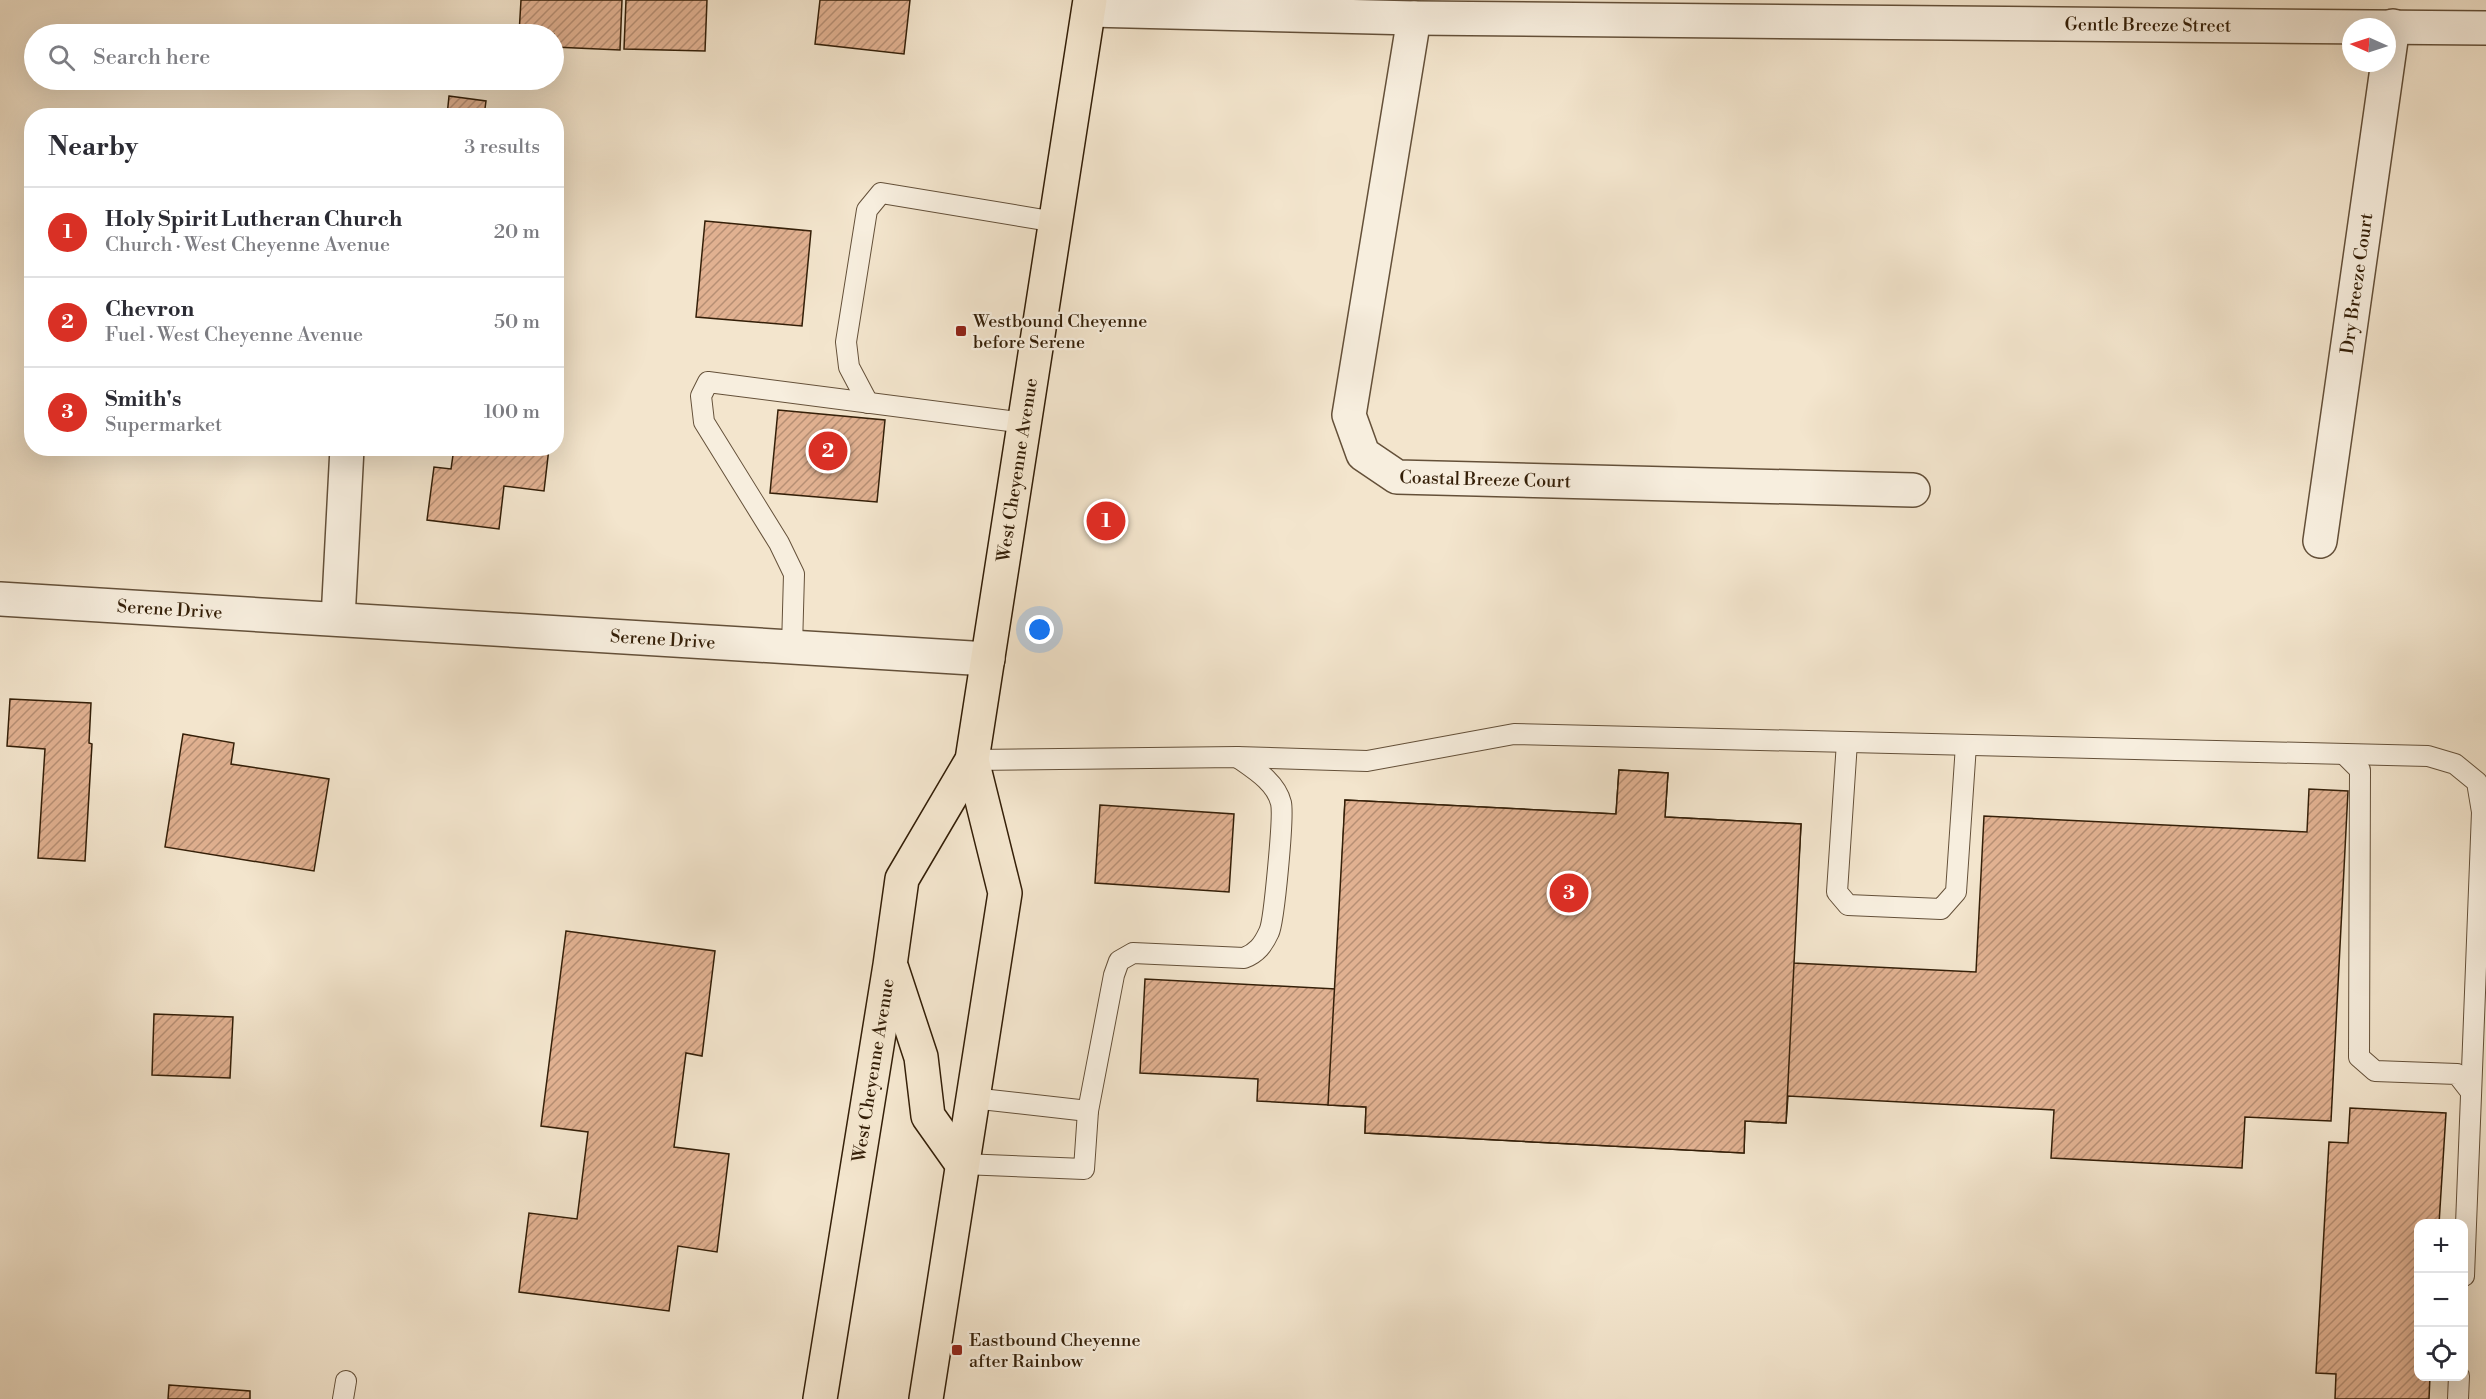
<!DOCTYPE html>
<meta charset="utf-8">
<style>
body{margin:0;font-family:"Libre Bodoni",serif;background:#f7f7f7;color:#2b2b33}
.controls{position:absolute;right:18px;bottom:18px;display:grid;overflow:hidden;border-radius:12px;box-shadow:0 6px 24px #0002}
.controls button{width:54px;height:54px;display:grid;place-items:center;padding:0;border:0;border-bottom:2px solid #e1e1e2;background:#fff;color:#2b2b33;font:30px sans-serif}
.compass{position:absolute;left:2342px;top:18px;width:54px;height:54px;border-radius:50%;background:#fff;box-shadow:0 6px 24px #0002;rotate:273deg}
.you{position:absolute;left:1040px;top:630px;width:21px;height:21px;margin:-15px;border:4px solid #fff;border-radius:50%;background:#1a73e8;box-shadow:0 0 0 9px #1a73e833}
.badge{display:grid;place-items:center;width:39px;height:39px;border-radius:50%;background:#d93025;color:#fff;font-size:20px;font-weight:700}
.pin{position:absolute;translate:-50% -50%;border:3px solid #fff;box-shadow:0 2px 6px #0006}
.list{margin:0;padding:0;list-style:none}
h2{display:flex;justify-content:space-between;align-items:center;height:78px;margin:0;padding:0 24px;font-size:26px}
h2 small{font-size:20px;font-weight:400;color:#7c7c81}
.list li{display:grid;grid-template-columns:39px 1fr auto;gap:18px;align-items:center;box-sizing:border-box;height:90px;padding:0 24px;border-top:2px solid #e1e1e2}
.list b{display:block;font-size:22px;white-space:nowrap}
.list p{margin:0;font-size:20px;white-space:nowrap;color:#7c7c81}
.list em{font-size:20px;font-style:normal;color:#7c7c81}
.icon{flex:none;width:33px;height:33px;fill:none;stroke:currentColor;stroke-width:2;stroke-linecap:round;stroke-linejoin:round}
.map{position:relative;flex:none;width:2486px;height:1399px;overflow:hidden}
.search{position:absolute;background:#fff;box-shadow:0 6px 24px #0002;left:24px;top:24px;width:540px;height:66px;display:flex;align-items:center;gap:15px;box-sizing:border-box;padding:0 21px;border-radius:33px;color:#7c7c81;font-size:22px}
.panel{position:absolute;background:#fff;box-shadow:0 6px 24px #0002;left:24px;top:108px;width:540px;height:348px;border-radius:24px}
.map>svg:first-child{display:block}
.building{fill:url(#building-hatch);stroke:#341f08;stroke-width:1.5}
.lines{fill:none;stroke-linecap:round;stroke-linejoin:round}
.lane-casing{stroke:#645039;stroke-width:22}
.street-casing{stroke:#645039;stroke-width:36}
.primary-casing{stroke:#341f08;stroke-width:36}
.lane{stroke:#f7eede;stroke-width:20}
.street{stroke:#f7eede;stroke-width:33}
.primary{stroke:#f3e5cd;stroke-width:33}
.poi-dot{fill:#8f2418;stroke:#f7eede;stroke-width:2}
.labels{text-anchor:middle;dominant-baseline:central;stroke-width:4.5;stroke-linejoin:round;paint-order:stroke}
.street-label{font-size:18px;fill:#341f08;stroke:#f7eede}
.poi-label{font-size:18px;fill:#341f08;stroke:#f7eede;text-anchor:start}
</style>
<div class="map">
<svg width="2486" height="1399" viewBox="0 0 2486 1399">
<defs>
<pattern id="building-hatch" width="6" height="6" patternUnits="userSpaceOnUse" patternTransform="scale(1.5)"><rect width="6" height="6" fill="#e1b191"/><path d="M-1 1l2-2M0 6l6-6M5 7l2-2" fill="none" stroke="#b78f74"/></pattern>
</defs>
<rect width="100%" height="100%" fill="#f3e5cd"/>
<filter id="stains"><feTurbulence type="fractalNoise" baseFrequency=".00333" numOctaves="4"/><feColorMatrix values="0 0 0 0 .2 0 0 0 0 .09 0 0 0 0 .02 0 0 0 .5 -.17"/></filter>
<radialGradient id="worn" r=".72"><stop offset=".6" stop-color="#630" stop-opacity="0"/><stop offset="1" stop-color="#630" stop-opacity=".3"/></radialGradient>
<g class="building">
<path d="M521 0H622L620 50 554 47V34H519Z"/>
<path d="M626 0H707L705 51 624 49Z"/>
<path d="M820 0H910L904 54 815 44Z"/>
<path d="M449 96 486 101 484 116H447Z"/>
<path d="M705 221 811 231 802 326 696 317Z"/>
<path d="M778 410 885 420 877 502 770 493Z"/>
<path d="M454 448H549L544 491 504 486 499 529 427 520 434 467 451 469Z"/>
<path d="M10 699 91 703 89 743 92 744 85 861 38 858 45 749 7 746Z"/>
<path d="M183 734 234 743 231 764 329 779 314 871 165 847Z"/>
<path d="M1619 770 1668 773 1665 817 1801 824 1793 963 1976 972 1984 816 2307 832 2309 789 2348 791 2331 1121 2245 1117 2242 1168 2051 1158 2054 1110 1788 1096 1786 1123 1745 1121 1744 1153 1365 1133 1366 1107 1257 1101 1258 1079 1140 1073 1145 979 1336 989 1345 800 1616 814Z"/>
<path d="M1619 770 1668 773 1665 817 1801 824 1786 1123 1745 1121 1744 1153 1365 1133 1366 1107 1328 1105 1345 800 1616 814Z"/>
<path d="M1100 805 1234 814 1229 892 1095 883Z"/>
<path d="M566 931 715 951 702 1056 686 1053 674 1147 729 1154 717 1252 678 1246 669 1311 519 1292 529 1213 577 1219 588 1132 541 1126Z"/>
<path d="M154 1014 233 1017 230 1078 152 1075Z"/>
<path d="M2350 1108 2446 1113 2439 1224H2418V1376H2430L2429 1399H2335L2336 1374 2316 1373 2329 1142 2348 1143Z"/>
<path d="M169 1385 250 1391V1399H168Z"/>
</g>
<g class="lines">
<defs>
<g id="lane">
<path d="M868 403 849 367 846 342 867 210 881 193 1056 222"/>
<path d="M792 647 794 574 779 543 704 422 701 396 708 382 1025 423"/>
<path d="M1847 742 1837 892 1848 905 1941 909 1956 892 1966 745"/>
<path d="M2344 754 2360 770 2359 1057 2375 1071 2457 1074 2471 1092"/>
<path d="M972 760 1237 757 1367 761 1514 734 2428 756 2455 764 2477 782 2482 812 2464 1276"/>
<path d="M972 1098 1088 1111"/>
<path d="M962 1164 1084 1169 1088 1111 1114 975 1119 961 1133 953 1244 958C1257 953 1263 945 1269 932 1274 922 1284 816 1281 803 1276 782 1254 769 1237 757"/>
<path d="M343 1399 346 1381"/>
<path d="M2458 1399 2459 1376"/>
</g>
<g id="street">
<path id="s1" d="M1089 10 1414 18 2486 28"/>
<path id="s2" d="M1414 18 1349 415 1363 454 1397 477 1913 490"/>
<path id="s3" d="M2320 541 2393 26"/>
<path id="s4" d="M0 599 988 659"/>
<path d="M338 619 347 448"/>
</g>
<g id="primary">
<path d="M892 969 921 1057 928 1116 962 1164"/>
<path id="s5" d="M820 1399 890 965 902 879 972 760 1090 0"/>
<path d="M926 1399 1005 893 972 760"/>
</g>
</defs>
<use href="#lane" class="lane-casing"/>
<use href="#street" class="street-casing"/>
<use href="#primary" class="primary-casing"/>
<use href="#lane" class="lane"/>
<use href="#street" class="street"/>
<use href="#primary" class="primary"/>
</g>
<g class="poi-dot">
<rect x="955" y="325" width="12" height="12" rx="3"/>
<rect x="951" y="1344" width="12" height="12" rx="3"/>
</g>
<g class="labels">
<g class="street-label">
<text stroke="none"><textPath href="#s1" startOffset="1059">Gentle Breeze Street</textPath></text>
<text stroke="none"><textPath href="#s3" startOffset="260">Dry Breeze Court</textPath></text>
<text stroke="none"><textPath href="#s5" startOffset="958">West Cheyenne Avenue</textPath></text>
<text stroke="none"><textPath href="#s2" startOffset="573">Coastal Breeze Court</textPath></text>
<text stroke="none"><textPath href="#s4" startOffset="170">Serene Drive</textPath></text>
<text stroke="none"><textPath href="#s4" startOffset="664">Serene Drive</textPath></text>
<text stroke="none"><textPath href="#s5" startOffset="333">West Cheyenne Avenue</textPath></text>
</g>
<g class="poi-label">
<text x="973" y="321">Westbound Cheyenne<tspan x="973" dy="21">before Serene</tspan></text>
<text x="969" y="1340">Eastbound Cheyenne<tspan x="969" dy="21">after Rainbow</tspan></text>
</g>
</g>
<rect width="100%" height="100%" filter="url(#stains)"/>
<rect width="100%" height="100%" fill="url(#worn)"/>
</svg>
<div class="controls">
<button>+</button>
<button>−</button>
<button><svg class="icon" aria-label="locate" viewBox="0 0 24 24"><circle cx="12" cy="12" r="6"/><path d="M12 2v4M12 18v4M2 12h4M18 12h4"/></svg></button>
</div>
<svg class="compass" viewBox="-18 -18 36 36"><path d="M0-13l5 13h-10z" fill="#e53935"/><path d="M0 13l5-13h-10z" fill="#7c7c81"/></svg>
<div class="you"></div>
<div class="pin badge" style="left:1106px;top:521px">1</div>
<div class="pin badge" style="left:828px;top:451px">2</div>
<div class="pin badge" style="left:1569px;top:893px">3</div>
<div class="search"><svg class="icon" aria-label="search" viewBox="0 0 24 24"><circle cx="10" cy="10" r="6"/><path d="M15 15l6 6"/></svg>Search here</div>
<section class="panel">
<h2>Nearby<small>3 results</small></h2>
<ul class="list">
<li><span class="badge">1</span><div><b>Holy Spirit Lutheran Church</b><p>Church · West Cheyenne Avenue</p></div><em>20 m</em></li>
<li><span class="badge">2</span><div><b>Chevron</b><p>Fuel · West Cheyenne Avenue</p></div><em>50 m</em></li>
<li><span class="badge">3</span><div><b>Smith's</b><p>Supermarket</p></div><em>100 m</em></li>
</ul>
</section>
</div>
